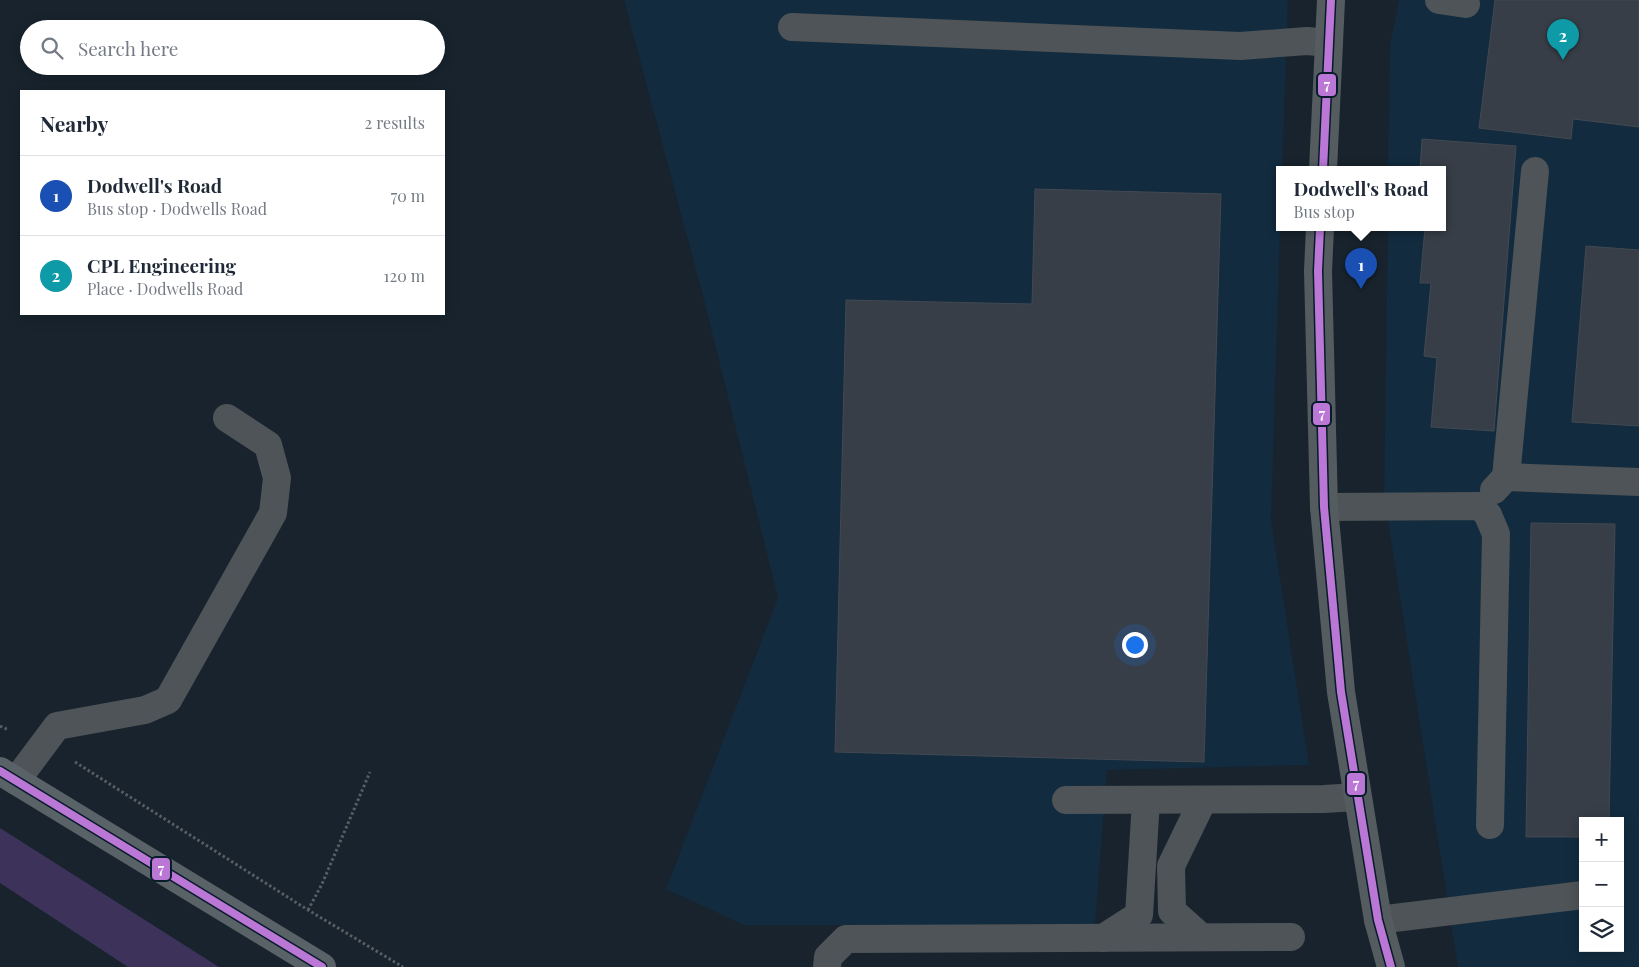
<!DOCTYPE html>
<meta charset="utf-8">
<style>
body{margin:0;font-family:"Playfair Display",serif;background:#f2f2f3;color:#1f2937}
.controls{position:absolute;right:15px;bottom:15px;display:grid;overflow:hidden;border-radius:0px;box-shadow:0 2px 12px #0003}
.controls button{width:45px;height:45px;display:grid;place-items:center;padding:0;border:0;border-bottom:1px solid #e0e1e3;background:#fff;color:#1f2937;font:25px sans-serif}
.you{position:absolute;left:1134px;top:644px;width:18px;height:18px;margin:-12px;border:4px solid #fff;border-radius:50%;background:#1a73e8;box-shadow:0 0 0 8px #1a73e833}
.badge{display:grid;place-items:center;width:32px;height:32px;border-radius:50%;background:#0f766e;color:#fff;font-size:16px;font-weight:700}
.pin{position:absolute;translate:-50% -41px;filter:drop-shadow(0 1px 2px #0008)}
.pin::after{content:'';position:absolute;top:26px;width:18px;height:15px;background:inherit;clip-path:polygon(0 0,100% 0,50% 100%)}
.popup{position:absolute;left:1276px;top:166px;width:170px;height:65px;box-sizing:border-box;display:grid;place-content:center;border-radius:0px;background:#fff;filter:drop-shadow(0 1px 4px #0005);font-size:16px;white-space:nowrap;color:#747a83}
.popup b{font-size:19px;color:#1f2937}
.popup::after{content:'';position:absolute;left:50%;top:100%;margin-left:-10px;border:10px solid transparent;border-top-color:#fff}
.list{margin:0;padding:0;list-style:none}
h2{display:flex;justify-content:space-between;align-items:center;height:65px;margin:0;padding:0 20px;font-size:21px}
h2 small{font-size:16px;font-weight:400;color:#747a83}
.list li{display:grid;grid-template-columns:32px 1fr auto;gap:15px;align-items:center;box-sizing:border-box;height:80px;padding:0 20px;border-top:1px solid #e0e1e3}
.list b{display:block;font-size:19px;white-space:nowrap}
.list p{margin:0;font-size:16px;white-space:nowrap;color:#747a83}
.list em{font-size:16px;font-style:normal;color:#747a83}
.icon{flex:none;width:28px;height:28px;fill:none;stroke:currentColor;stroke-width:2;stroke-linecap:round;stroke-linejoin:round}
.map{position:relative;flex:none;width:1639px;height:967px;overflow:hidden}
.search{position:absolute;background:#fff;box-shadow:0 2px 12px #0003;left:20px;top:20px;width:425px;height:55px;display:flex;align-items:center;gap:12px;box-sizing:border-box;padding:0 18px;border-radius:28px;color:#747a83;font-size:19px}
.panel{position:absolute;background:#fff;box-shadow:0 2px 12px #0003;left:20px;top:90px;width:425px;height:225px;border-radius:0px}
.map>svg:first-child{display:block}
.built{fill:#122b3e;fill-rule:evenodd}
.green{fill:#3c325a}
.building{fill:#373e47;stroke:#424952}
.lines{fill:none;stroke-linecap:round;stroke-linejoin:round}
.path{stroke:#585e62;stroke-width:3;stroke-dasharray:2.5 2.5;stroke-linecap:butt}
.minor{stroke:#4e5457;stroke-width:28}
.major{stroke:#545c5f;stroke-width:28}
.highway{stroke:#596266;stroke-width:28}
.bus-1-casing{stroke:#071b2a;stroke-width:11}
.bus-1{stroke:#ba77d6;stroke-width:8}
.line-badge{stroke:#071b2a;stroke-width:2}
.badge-label{font-size:14px;text-anchor:middle;font-weight:bold;fill:#fff}
</style>
<div class="map">
<svg width="1639" height="967" viewBox="0 0 1639 967">
<rect width="100%" height="100%" fill="#18232d"/>
<g class="built">
<path d="M624 0H1288L1282 170H1280V228L1271 520 1309 765 1107 770 1095 925H744L666 889 778 598 704 300Z"/>
<path d="M1399 0H1639V967H1458L1384 495 1388 228H1442V170H1388L1390 46ZM1583 821H1620V948H1583Z"/>
</g>
<path class="green" d="M0 828 219 967H128L0 883Z"/>
<g class="building">
<path d="M1495 0H1639V127L1573 119 1571 139 1479 128Z"/>
<path d="M1422 139 1516 146 1494 431 1431 427 1437 358 1424 356 1431 283H1420L1425 228H1442V170H1420Z"/>
<path d="M1035 189 1221 194 1204 762 835 752 846 300 1032 304Z"/>
<path d="M1586 246 1639 250V426L1572 422Z"/>
<path d="M1531 523 1615 524 1609 821H1583V837H1526Z"/>
</g>
<g class="lines">
<g class="path">
<path d="M0 726 9 730"/>
<path d="M75 762 308 910 403 967"/>
<path d="M308 910 322 884 370 772"/>
</g>
<g class="minor">
<path d="M1439 0 1466 4"/>
<path d="M792 27 1240 46 1307 41 1329 43"/>
<path d="M1506 477 1535 171"/>
<path d="M1494 490 1506 477 1639 482"/>
<path d="M1324 507 1480 506 1488 515 1496 534 1490 825"/>
<path d="M16 781 57 726 145 710 168 700 273 513 277 478 268 445 227 418"/>
<path d="M1066 800 1324 799 1357 797"/>
<path d="M1378 920 1583 895"/>
<path d="M1201 937 1172 911 1171 866 1203 800"/>
<path d="M1103 938 1139 915 1146 800"/>
<path d="M827 967 828 957 846 939 1291 937"/>
</g>
<g class="major">
<path d="M1323 170 1331 0"/>
<path d="M1320 228 1318 271 1324 507 1341 692 1378 920 1391 967"/>
</g>
<path class="highway" d="M0 771 322 967"/>
<defs>
<g id="bus-1">
<path d="M1323 170 1331 0"/>
<path d="M1320 228 1318 271 1324 507 1341 692 1378 920 1391 967"/>
<path d="M0 771 322 967"/>
</g>
</defs>
<use href="#bus-1" class="bus-1-casing"/>
<use href="#bus-1" class="bus-1"/>
</g>
<g class="line-badge">
<rect x="1317" y="73" width="20" height="24" rx="5" fill="#ba77d6"/>
<rect x="1312" y="402" width="19" height="24" rx="5" fill="#ba77d6"/>
<rect x="1346" y="772" width="20" height="24" rx="5" fill="#ba77d6"/>
<rect x="151" y="857" width="20" height="24" rx="5" fill="#ba77d6"/>
</g>
<g class="badge-label">
<text x="1327" y="90">7</text>
<text x="1322" y="419">7</text>
<text x="1356" y="789">7</text>
<text x="161" y="874">7</text>
</g>
</svg>
<div class="controls">
<button>+</button>
<button>−</button>
<button><svg class="icon" aria-label="layers" viewBox="0 0 24 24"><path d="M12 4l9 5-9 5-9-5zM3 14l9 5 9-5"/></svg></button>
</div>
<div class="you"></div>
<div class="pin badge" style="left:1361px;top:289px;background:#1a4fb4">1</div>
<div class="popup"><b>Dodwell's Road</b>Bus stop</div>
<div class="pin badge" style="left:1563px;top:60px;background:#0f9aa8">2</div>
<div class="search"><svg class="icon" aria-label="search" viewBox="0 0 24 24"><circle cx="10" cy="10" r="6"/><path d="M15 15l6 6"/></svg>Search here</div>
<section class="panel">
<h2>Nearby<small>2 results</small></h2>
<ul class="list">
<li><span class="badge" style="background:#1a4fb4">1</span><div><b>Dodwell's Road</b><p>Bus stop · Dodwells Road</p></div><em>70 m</em></li>
<li><span class="badge" style="background:#0f9aa8">2</span><div><b>CPL Engineering</b><p>Place · Dodwells Road</p></div><em>120 m</em></li>
</ul>
</section>
</div>
